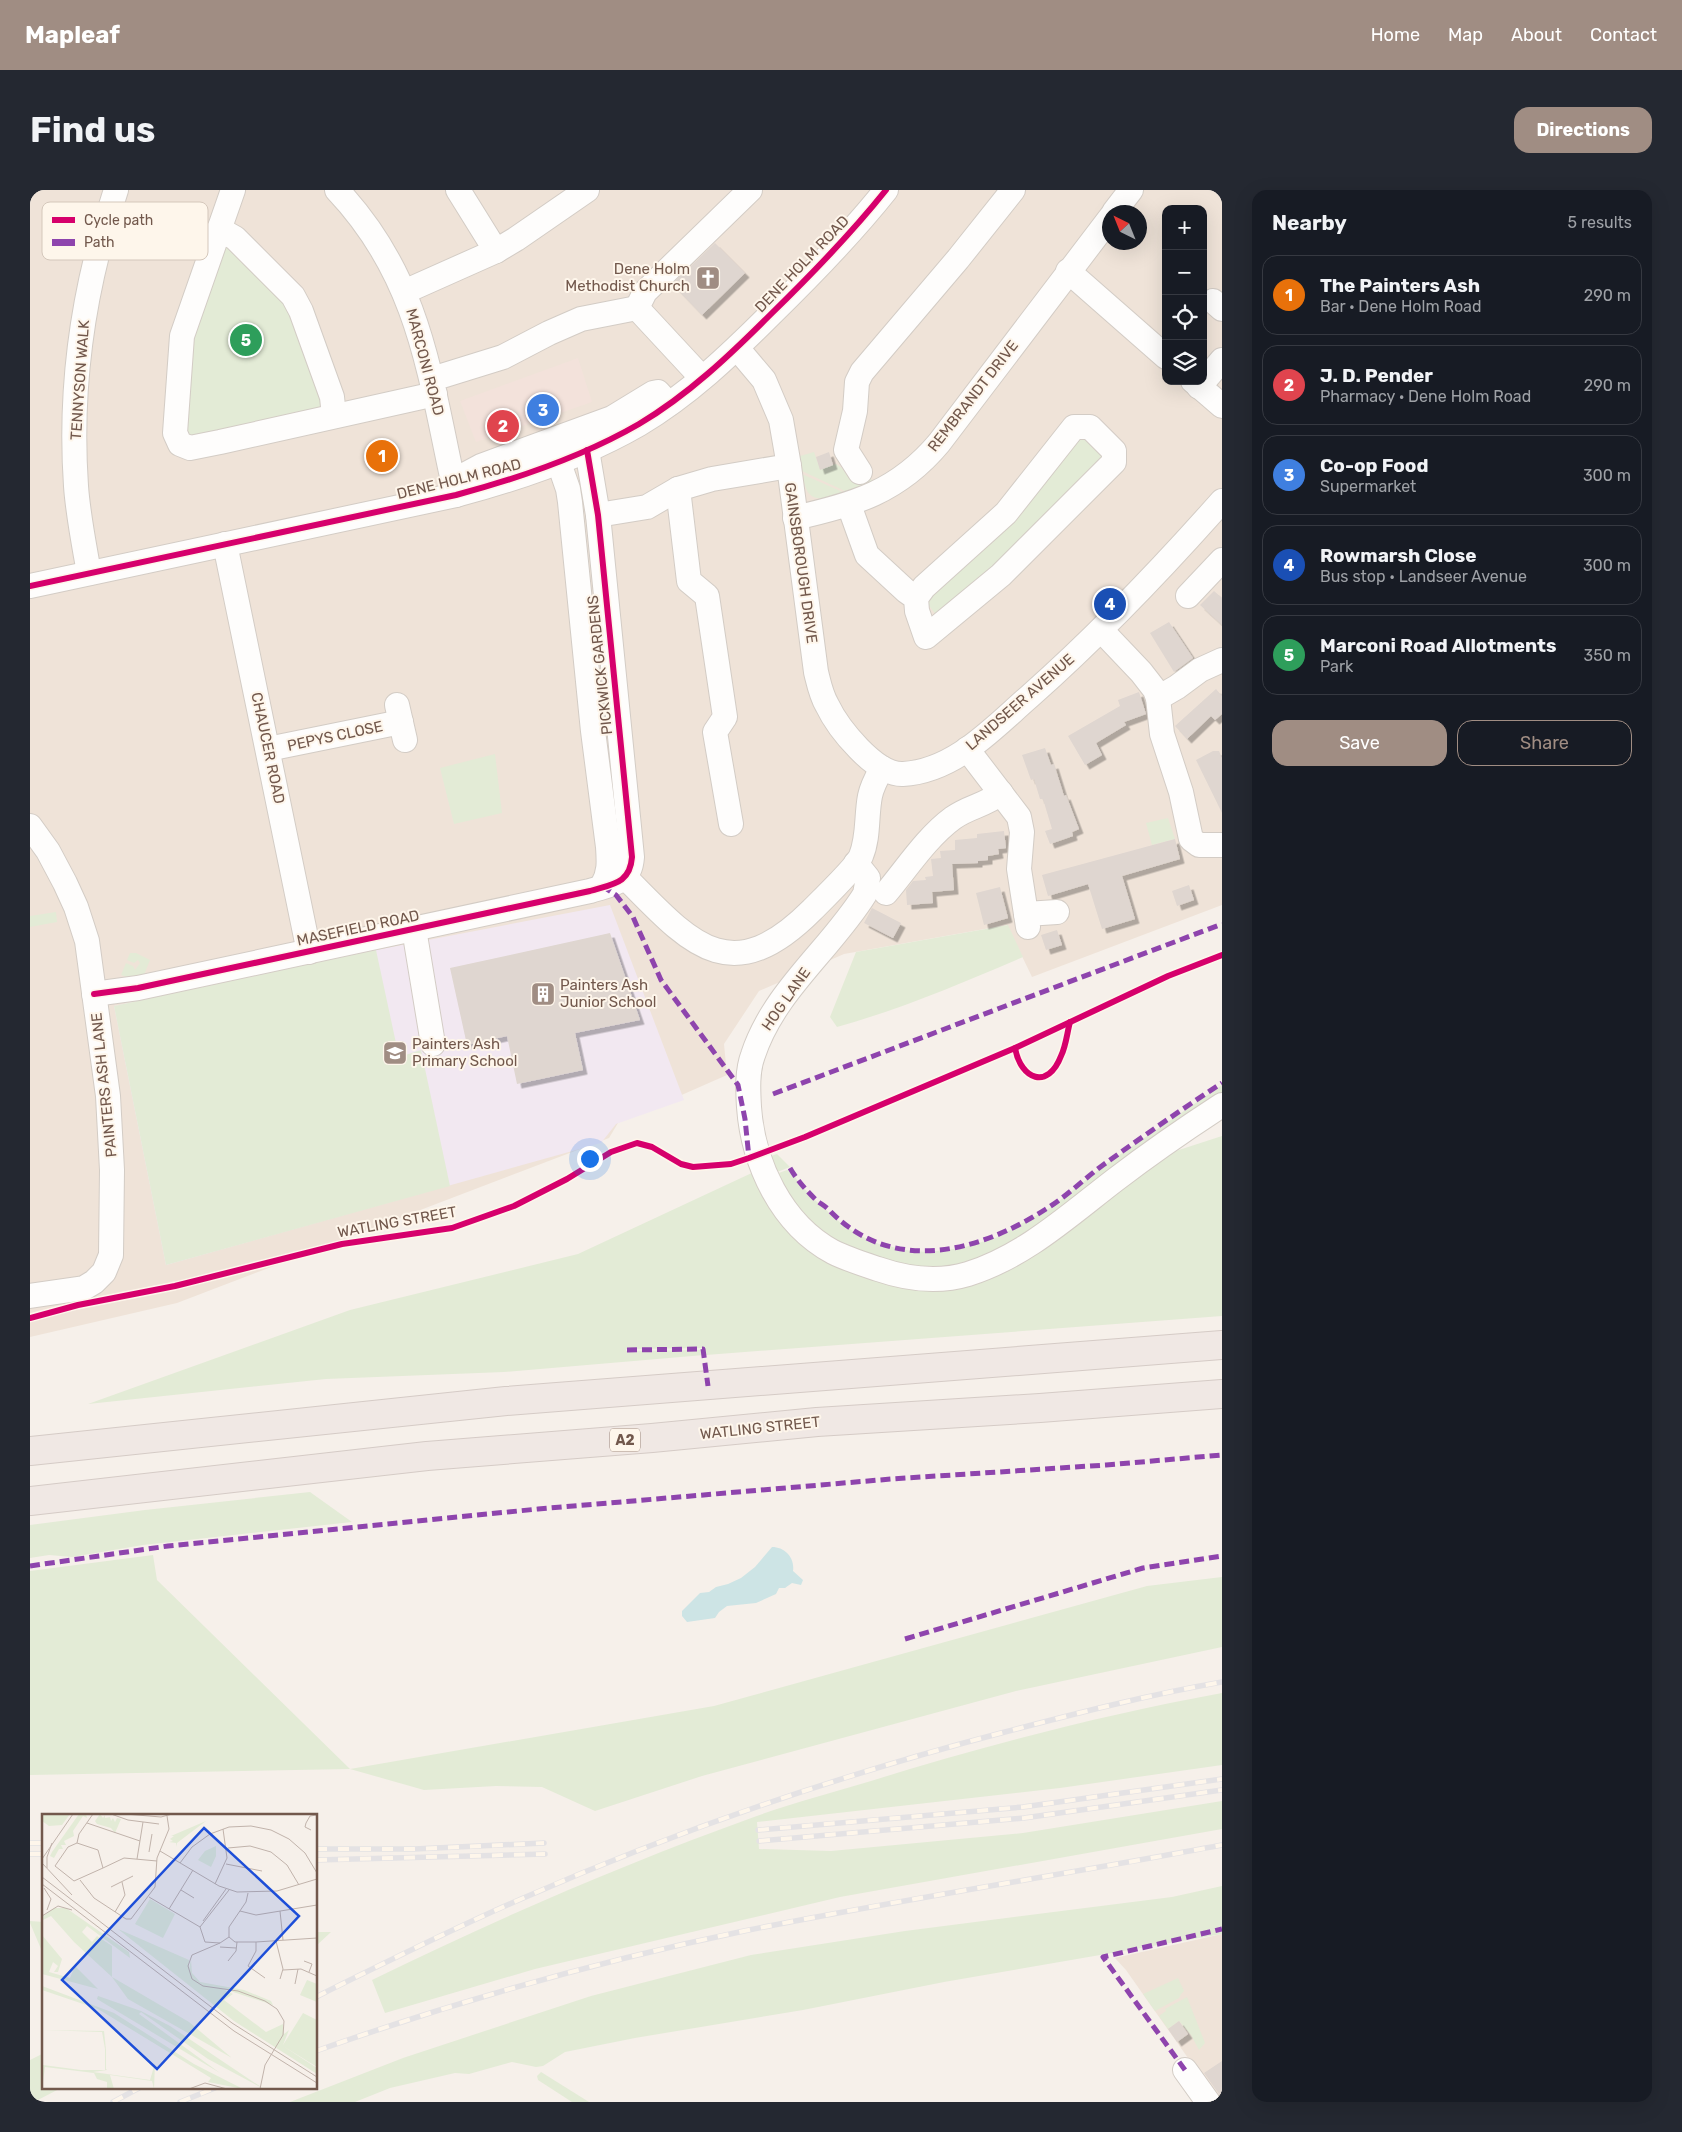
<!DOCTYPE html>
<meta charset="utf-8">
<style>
body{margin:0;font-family:Rubik,sans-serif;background:#242831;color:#f1f3f6}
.controls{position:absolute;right:15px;top:15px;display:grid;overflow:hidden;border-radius:10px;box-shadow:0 5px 20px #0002}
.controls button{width:45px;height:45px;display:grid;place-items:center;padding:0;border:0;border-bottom:1px solid #363941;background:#171b24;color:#f1f3f6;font:25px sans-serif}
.compass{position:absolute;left:1072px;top:15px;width:45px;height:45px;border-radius:50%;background:#171b24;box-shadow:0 5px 20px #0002;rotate:317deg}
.you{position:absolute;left:559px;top:968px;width:18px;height:18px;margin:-12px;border:4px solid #fff;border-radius:50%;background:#1a73e8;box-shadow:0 0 0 8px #1a73e833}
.badge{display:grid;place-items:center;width:32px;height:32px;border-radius:50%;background:#a08d83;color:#fff;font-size:16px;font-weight:700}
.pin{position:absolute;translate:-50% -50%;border:2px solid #fff;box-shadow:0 1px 5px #0006}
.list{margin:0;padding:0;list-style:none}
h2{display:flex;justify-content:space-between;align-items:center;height:65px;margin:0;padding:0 20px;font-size:21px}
h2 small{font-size:16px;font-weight:400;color:#9ea1a6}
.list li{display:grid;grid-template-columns:32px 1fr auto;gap:15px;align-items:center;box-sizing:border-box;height:80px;margin:0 10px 10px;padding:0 10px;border:1px solid #363941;border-radius:15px}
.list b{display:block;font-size:19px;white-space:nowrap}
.list p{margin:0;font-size:16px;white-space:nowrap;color:#9ea1a6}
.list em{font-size:16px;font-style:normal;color:#9ea1a6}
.actions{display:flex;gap:10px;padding:15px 20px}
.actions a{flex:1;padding:11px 0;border:1px solid #a08d83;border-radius:15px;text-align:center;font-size:18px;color:#a08d83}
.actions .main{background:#a08d83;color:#fff}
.icon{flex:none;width:28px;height:28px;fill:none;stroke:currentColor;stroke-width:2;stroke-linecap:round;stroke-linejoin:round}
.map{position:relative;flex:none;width:1192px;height:1912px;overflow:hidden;border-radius:15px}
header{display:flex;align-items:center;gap:30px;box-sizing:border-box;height:70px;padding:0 25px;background:#a08d83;color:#fff}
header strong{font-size:24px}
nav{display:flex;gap:28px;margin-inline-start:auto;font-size:18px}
.intro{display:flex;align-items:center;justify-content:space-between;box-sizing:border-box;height:120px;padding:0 30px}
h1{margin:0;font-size:35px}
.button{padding:12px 22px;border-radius:15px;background:#a08d83;color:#fff;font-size:18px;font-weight:700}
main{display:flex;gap:30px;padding:0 30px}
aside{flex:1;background:#171b24;border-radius:15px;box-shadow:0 5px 20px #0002}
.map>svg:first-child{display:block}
.residential{fill:#efe3d8;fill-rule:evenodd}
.commercial{fill:#f3e2db}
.education{fill:#f2e8f1}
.green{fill:#e3ebd6}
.water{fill:#cde4e5}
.building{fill:#dfd6d0;filter:url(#shadow)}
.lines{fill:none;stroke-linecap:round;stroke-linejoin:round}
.minor-casing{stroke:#d3ccc5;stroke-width:26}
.highway-casing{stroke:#d5cbc6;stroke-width:30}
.minor{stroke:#fefdfc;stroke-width:24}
.highway{stroke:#f0e8e4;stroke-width:28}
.rail-casing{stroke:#e4e2e4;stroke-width:5.5}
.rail{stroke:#fef6eb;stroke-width:4;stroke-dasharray:11;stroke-linecap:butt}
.quiet{stroke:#8e44ad;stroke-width:5;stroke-dasharray:10 5;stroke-linecap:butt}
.cycleway-casing{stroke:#fef6eb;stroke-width:9}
.cycleway{stroke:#d6006c;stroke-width:6}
.labels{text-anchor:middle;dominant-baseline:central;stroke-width:4;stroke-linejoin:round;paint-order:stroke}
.shield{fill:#fef6eb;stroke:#9c877c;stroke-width:1}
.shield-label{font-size:14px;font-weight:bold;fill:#72584c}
.street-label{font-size:15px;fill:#72584c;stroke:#fef6eb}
.poi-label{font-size:15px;fill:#72584c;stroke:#fef6eb;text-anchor:start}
.inset-road{fill:none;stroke:#c1b3ab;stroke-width:1}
.view{fill:#1d4ed8;fill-opacity:0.15;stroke:#1d4ed8;stroke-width:2.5}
.inset-edge{fill:none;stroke:#72584c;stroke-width:2.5}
.key{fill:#fef6eb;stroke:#d4c7bb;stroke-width:1}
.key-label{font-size:14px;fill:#72584c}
</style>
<header>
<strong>Mapleaf</strong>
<nav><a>Home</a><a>Map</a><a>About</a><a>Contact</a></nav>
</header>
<div class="intro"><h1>Find us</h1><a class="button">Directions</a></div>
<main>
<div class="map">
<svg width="1192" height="1912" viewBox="0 0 1192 1912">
<defs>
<filter id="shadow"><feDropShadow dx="4.5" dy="4.5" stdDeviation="0" flood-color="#0004"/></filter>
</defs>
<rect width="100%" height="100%" fill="#f6f0ea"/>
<g class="residential">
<path d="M0 0H1192V715L1002 787 977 735 814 764 729 801 694 854 697 885 588 933 579 948 147 1113 0 1147ZM1136 19H1173V191H1136ZM1080 22H1110V52H1080Z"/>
<path d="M1192 1744V1912H1163L1155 1870 1158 1868 1096 1780 1085 1768Z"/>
</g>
<path class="commercial" d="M548 168 562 212 446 252 430 211Z"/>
<path class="education" d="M580 715 654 910 586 934 571 953 136 1075 84 816 346 760Z"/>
<g class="green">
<path d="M192 49 262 111 297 218 156 247 153 160Z"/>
<path d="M1057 242 1079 262 910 430 894 409 1042 245Z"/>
<path d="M784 262 790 279 806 274 812 278 820 290 835 280 843 292 819 303 772 281 770 266Z"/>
<path d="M773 285H774L815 303C792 310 776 315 773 285Z"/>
<path d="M465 564 472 623 424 634 410 578Z"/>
<path d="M1138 628 1145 649 1122 655 1116 633Z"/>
<path d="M26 722 27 732 0 737V726Z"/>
<path d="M978 735 993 767C932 793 871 819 807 837L800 827 826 762Z"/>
<path d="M346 760 369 867 391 860 420 996 136 1075 84 816Z"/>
<path d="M100 763H106L120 770 114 785 100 788 91 785 96 773 103 776 105 780 110 773 108 770 104 773 97 770Z"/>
<path d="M1192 895V911L964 1070 890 1084 795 1051 743 985 760 979 769 993 786 1011 813 1035 833 1047 849 1054 881 1061 898 1062 932 1058 968 1047 1023 1016 1076 974Z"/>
<path d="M1192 946V1126L676 1165 674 1158 596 1159V1161L673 1160 674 1165 474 1182 296 1189 58 1214 320 1120 548 1064 726 981 760 1036 914 1093 1118 970Z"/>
<path d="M747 964 760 977 742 984 741 966Z"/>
<path d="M280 1302 322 1332 113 1355 42 1367 19 1365 0 1368V1335L115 1320Z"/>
<path d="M123 1365 127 1390 320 1579 684 1516 1117 1396 1192 1387V1457L986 1501 672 1586 565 1621 512 1597 466 1596 394 1600 320 1579 0 1585V1381Z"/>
<path d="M1192 1503V1575L1030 1598 727 1632 729 1659 801 1661 993 1643 1192 1611V1639L810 1707 505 1779 355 1823 342 1790C466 1729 594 1674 724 1627 762 1613 802 1603 841 1591 956 1555 1073 1525 1192 1503Z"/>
<path d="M1192 1696V1744L914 1792 773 1820 605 1848 535 1862 513 1876 506 1877 482 1872 439 1884 425 1883 360 1898 325 1912H260L373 1868 561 1806 721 1765 875 1741 1142 1707Z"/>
<path d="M0 1731 14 1732V1766L0 1733Z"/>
<path d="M286 1742H301L286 1756Z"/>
<path d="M1148 1788 1154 1801 1151 1804 1149 1808 1125 1821 1113 1804Z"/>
<path d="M1157 1807 1175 1853 1169 1860 1161 1845 1149 1831 1138 1839 1129 1826 1136 1821 1135 1819Z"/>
<path d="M14 1863V1898H31L4 1912H0V1870Z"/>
<path d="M511 1882 559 1912H542L508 1890 507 1886Z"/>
</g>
<path class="water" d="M742 1357C755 1357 765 1368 763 1381L773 1390 771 1395 762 1393 755 1398H749L746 1404 726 1413 697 1416 689 1422 685 1428 657 1432 652 1426V1421L670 1403 679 1402 686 1397 698 1394 711 1388 725 1377Z"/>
<g class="building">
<path d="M685 53 715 83 672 125 642 94Z"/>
<path d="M799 262 803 275 790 280 786 267Z"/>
<path d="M1184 401 1192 408V435L1170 415Z"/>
<path d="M1139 432 1163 468 1144 482 1120 443Z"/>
<path d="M1186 499 1192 506V524L1185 530 1181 526 1157 549 1145 536Z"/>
<path d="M1109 502 1116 524 1094 532 1096 535 1066 553 1072 565 1055 575 1038 546 1090 516 1088 510Z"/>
<path d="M1015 558 1021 575 1024 574 1034 606 1036 605 1049 639 1042 642 1043 646 1020 654 1015 641 1022 639 1013 609H1010L1004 589 1001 590 992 565Z"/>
<path d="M1183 561H1189L1192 568V623L1166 570Z"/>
<path d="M974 641 976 658 968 659 969 664 958 666V670L948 671V673L922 674 924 700 902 702 903 713 877 715 876 700 883 691 896 690 895 687 903 686 901 669 911 668 910 661 925 660V650L947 648V644Z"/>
<path d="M1145 649 1150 669 1092 686 1105 729 1072 739 1058 694 1018 706 1012 685Z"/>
<path d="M1159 695 1164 710 1147 716 1142 701Z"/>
<path d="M970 697 978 728 954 735 946 703Z"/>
<path d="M842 718 871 733 863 748 834 733Z"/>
<path d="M1027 740 1032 755 1016 760 1011 745Z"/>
<path d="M580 743 610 830 545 843 553 880 487 894 477 846 437 855 420 778Z"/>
<path d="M1149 1831 1158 1844 1147 1852 1138 1839Z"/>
<path d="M1192 1871V1912L1189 1904 1174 1883Z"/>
</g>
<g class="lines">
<defs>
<g id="minor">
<path d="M203 0 152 146 145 243 150 254 160 258 190 252 405 204"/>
<path d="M307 0C392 90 400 190 426 305"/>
<path d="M428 0 466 61"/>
<path d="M1084 22 1101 0"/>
<path d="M189 39 205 48 263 106 271 121 302 207 304 226"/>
<path d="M1038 81 1136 167"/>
<path d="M374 102 466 61 486 49 557 0"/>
<path d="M1183 111 1192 119"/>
<path d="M707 158 734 190 751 230 759 276 786 482C789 494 791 505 797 515 808 538 845 585 873 584 925 581 963 538 1000 506 1070 444 1130 381 1192 311"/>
<path d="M672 188 607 118 615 102 720 0"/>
<path d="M402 189 473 167 519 143 551 129 607 118"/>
<path d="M1163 191 1192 216"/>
<path d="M1169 197 1192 170"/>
<path d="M529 273 538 299 540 312 563 541 578 657C579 671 580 683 572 696"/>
<path d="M830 282 816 260 825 221 827 192 832 182 928 69 983 0"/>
<path d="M423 291 451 276 582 228 623 203 628 202 639 214"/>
<path d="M648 299 659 391 677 406 695 527 685 542 701 634"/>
<path d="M819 315 837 365 876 401 886 408 894 397 976 323 1044 237H1060L1084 261V272L971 385 896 447 887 421 886 408"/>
<path d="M568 325 617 317 648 299 682 289 759 276"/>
<path d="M765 328C825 314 868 302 909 253L1080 28"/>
<path d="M195 354 279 762"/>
<path d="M59 383C54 354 48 325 46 296 39 195 54 95 86 0"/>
<path d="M0 396 426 305C490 288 552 267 609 234 658 205 700 165 740 125 781 85 821 44 856 0"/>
<path d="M1158 406 1192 370"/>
<path d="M1072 441 1111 482 1125 500 1128 508 1132 544 1151 602 1161 649 1169 655H1192"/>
<path d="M1128 508 1147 497 1170 480 1192 470"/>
<path d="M367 515 375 550"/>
<path d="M238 559 371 532"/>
<path d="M937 559 989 627 992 642 989 679 998 737"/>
<path d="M0 636 18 661 35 693 46 717 57 751 78 906 82 980 81 1065 74 1082 64 1092 54 1098 0 1106"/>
<path d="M826 673 838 688 835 704C801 759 744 801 723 865 717 881 718 900 719 917 723 973 751 1034 803 1062 817 1069 833 1074 848 1079 877 1089 908 1093 938 1084 995 1066 1038 1026 1085 990 1119 964 1155 939 1192 915"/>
<path d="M595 687C660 753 700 802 782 720 792 710 827 676 831 666 839 647 836 626 840 606 842 596 847 587 852 578"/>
<path d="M856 703C877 678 897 647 923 628 940 616 954 616 971 603"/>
<path d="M996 724 1027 722"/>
<path d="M384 739 403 854"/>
<path d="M64 804 108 798 560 701C582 694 600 694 602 667L568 325 557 260"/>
<path d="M1155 1880 1178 1912"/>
</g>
<g id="highway">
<path d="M0 1261 476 1211 1192 1155"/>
<path d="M0 1311 397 1266 622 1248 787 1232 1010 1218 1192 1204"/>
</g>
</defs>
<use href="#minor" class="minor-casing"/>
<use href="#highway" class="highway-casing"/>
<use href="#minor" class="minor"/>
<use href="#highway" class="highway"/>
<defs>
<g id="rail">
<path d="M728 1640 993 1617 1192 1589"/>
<path d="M729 1651 994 1628 1192 1600"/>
<path d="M0 1653H14"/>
<path d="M286 1659H384L514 1653"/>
<path d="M0 1664H14"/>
<path d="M286 1670 515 1664"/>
<path d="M286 1807C354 1773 422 1739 491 1709 646 1641 807 1586 971 1543 1044 1524 1117 1505 1192 1492"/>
<path d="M286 1861C425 1812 569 1771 714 1741 872 1709 1033 1685 1192 1655"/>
<path d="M83 1912 109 1898"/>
<path d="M150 1912 185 1898"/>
</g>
</defs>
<use href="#rail" class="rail-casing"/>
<use href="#rail" class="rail"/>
<g class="quiet">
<path d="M572 696 586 705 603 727 631 790 708 895 715 929 719 968"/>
<path d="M743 904 1192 734"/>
<path d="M760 978C767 990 776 1000 786 1010 791 1014 797 1017 801 1022 864 1085 949 1062 1016 1019 1037 1006 1054 989 1073 975 1112 947 1152 919 1192 893"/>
<path d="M597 1160 673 1159 678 1196"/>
<path d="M0 1376 138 1356 508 1319 861 1289 1076 1275 1192 1265"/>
<path d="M875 1449 1113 1378 1192 1366"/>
<path d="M1155 1880 1073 1767 1192 1739"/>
</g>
<defs>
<g id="cycleway">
<path d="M0 396 426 305C490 288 552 267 609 234 658 205 700 165 740 125 781 85 821 44 856 0"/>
<path d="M64 804 108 798 560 701C582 694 600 694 602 667L568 325 557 260"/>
<path d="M985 858C991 890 1018 900 1031 866 1036 856 1037 843 1040 832"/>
<path d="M0 1128 48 1115 145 1096 312 1054 422 1038 484 1016 537 989 581 962 607 953 622 957 651 974 663 977 701 974 719 968 775 947 985 858 1138 786 1192 765"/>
</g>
</defs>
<use href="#cycleway" class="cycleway-casing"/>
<use href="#cycleway" class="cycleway"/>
</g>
<defs>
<symbol id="church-square" viewBox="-11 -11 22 22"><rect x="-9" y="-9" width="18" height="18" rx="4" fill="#a08d83" stroke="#fef6eb"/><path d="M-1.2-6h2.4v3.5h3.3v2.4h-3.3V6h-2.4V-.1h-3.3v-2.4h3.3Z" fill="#fff"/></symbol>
<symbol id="building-square" viewBox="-11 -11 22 22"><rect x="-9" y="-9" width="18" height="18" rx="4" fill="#a08d83" stroke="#fef6eb"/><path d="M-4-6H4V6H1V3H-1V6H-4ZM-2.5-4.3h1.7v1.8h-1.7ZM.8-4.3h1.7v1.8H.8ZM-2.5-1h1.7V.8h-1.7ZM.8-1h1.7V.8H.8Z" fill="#fff"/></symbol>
<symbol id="school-square" viewBox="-11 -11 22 22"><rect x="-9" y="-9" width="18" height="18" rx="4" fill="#a08d83" stroke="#fef6eb"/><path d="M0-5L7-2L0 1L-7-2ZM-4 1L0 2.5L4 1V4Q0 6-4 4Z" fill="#fff"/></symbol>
</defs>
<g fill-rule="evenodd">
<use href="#church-square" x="664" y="74" width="28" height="28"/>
<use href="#building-square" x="499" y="790" width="28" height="28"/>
<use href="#school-square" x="351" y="849" width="28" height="28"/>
</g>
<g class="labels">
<rect class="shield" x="580" y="1238.5" width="30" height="23" rx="4"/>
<g class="shield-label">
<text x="595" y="1250">A2</text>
</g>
<g class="street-label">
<text transform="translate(772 74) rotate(-46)">DENE HOLM ROAD</text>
<text transform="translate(395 172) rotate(75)">MARCONI ROAD</text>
<text transform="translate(50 190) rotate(-86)">TENNYSON WALK</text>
<text transform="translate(943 206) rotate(-52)">REMBRANDT DRIVE</text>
<text transform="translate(429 289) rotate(-14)">DENE HOLM ROAD</text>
<text transform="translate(771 373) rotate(82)">GAINSBOROUGH DRIVE</text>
<text transform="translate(570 475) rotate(-96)">PICKWICK GARDENS</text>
<text transform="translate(990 512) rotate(-41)">LANDSEER AVENUE</text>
<text transform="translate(305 546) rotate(-12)">PEPYS CLOSE</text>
<text transform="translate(238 558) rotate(78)">CHAUCER ROAD</text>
<text transform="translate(328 738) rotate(-12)">MASEFIELD ROAD</text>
<text transform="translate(756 809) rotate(-55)">HOG LANE</text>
<text transform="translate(74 895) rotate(-96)">PAINTERS ASH LANE</text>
<text transform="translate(367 1032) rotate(-10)">WATLING STREET</text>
<text transform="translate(730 1238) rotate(-6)">WATLING STREET</text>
</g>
<g class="poi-label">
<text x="660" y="79" text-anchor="end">Dene Holm<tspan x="660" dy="17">Methodist Church</tspan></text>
<text x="530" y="795">Painters Ash<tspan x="530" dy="17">Junior School</tspan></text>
<text x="382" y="854">Painters Ash<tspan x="382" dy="17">Primary School</tspan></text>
</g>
</g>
<g transform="translate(12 1624)">
<rect width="275" height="275" fill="#f6f0ea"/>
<path d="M0 0H28L20 11 7 12 0 7ZM37 0H44L45 4 41 2 31 17 32 22 22 27 24 31H19L21 35H17L12 44 8 42 10 38ZM58 0 61 4 63 1V4L68 3 69 7 71 4 73 8 75 4 79 5 73 19 69 14 55 10 53 7ZM164 7 135 29V33L134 29 127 28 131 27 128 25 132 22H129ZM174 32V42L169 53 156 46 163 37ZM108 85 133 100 121 124 93 110ZM12 94H24L87 138 88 144 45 112 40 118 50 128 55 122 70 132V163L147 208 190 244 86 185 70 163 32 128 9 102 1 106 0 114V103ZM76 115 147 146V155L149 146 150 159 158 168 202 176 229 187 231 191 179 174 191 180 182 186 224 218 241 210 242 220 247 216 241 231 261 199 275 206V253L241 232 275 254V260L192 207ZM0 121 20 145 16 158H12L16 152 11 148 7 158 28 164 33 152 56 175 0 160ZM265 166 275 170V188L258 181ZM0 172 72 199 152 250 201 275 166 268 169 264 56 195 0 176ZM56 182 99 197 128 212 222 275 166 245 99 198 97 200 178 259 55 185ZM0 216 62 217 64 236V255L65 256 51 258 108 266 113 249 112 275 110 267 68 261 72 275H65V268L55 265 52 259 3 253 0 275V229L1 251 39 256H63V235L60 218Z" fill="#e3ebd6"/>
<path class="inset-road" d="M69 0 86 6 117 10M83 0 119 3 130 0M45 9 98 27M269 16 263 13 264 9 268 2 275 1M35 29 56 36 61 54 32 67 13 52 26 33ZM35 29 37 20 51 0M186 34 208 32 229 38 245 51 257 71M118 37 177 72 195 78 235 77 275 65M107 38 110 20M0 45 31 0M95 45 101 8M0 49 30 81M138 49 150 33 168 20 187 13 209 12 229 16 247 25 263 39 275 59M184 50 220 57M5 54V43L10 29M61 54 82 44 115 47M0 63 190 209 275 263M38 66 52 84 84 105H89L113 73 115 44 127 15 125 2M0 70 192 217 275 269M173 70 185 44 181 15M69 73 91 62M2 74 9 85 5 96M139 76 152 84M107 83 158 113M127 95 151 56M198 97 214 101 275 91M238 97 241 126M73 98 83 81 80 68M0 102 16 92 30 96M161 107 184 75M158 113 187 76M158 113 163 128 178 129 187 123M187 123 193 128H214L275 124M187 123V113L204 88 206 79M234 127 241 155 238 165M214 128V137L206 152 223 164M178 129 150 141 146 152 150 165 161 172 196 177 223 187 235 195 242 207 241 221 223 251 218 275M178 133 194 134M186 147 194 137 195 128M262 147 270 150 267 158M241 156 259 155 275 162M253 170 256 155M147 275 163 269 185 275"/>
<path class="view" d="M162 14 257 102 115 255 20 166Z"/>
<rect width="275" height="275" class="inset-edge"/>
</g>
<rect x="12" y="12" width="166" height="58" rx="8" class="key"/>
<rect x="22" y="27" width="23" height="6" fill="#d6006c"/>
<rect x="22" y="49" width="23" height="7" fill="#8e44ad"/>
<g class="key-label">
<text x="54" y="35">Cycle path</text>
<text x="54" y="57">Path</text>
</g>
</svg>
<div class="controls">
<button>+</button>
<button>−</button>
<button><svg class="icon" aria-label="locate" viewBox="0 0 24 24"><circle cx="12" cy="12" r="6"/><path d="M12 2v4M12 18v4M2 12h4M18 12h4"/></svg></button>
<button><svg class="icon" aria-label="layers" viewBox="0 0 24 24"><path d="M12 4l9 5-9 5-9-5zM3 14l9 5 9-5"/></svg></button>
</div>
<svg class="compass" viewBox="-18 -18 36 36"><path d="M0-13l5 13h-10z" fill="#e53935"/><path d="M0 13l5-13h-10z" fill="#9ea1a6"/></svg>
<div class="you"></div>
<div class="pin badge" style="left:352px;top:266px;background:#e8710a">1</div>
<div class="pin badge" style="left:473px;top:236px;background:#e0444e">2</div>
<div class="pin badge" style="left:513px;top:220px;background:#3f7fe0">3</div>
<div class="pin badge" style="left:1080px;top:414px;background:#1a4fb4">4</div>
<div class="pin badge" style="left:216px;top:150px;background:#2e9e5b">5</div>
</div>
<aside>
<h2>Nearby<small>5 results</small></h2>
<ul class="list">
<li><span class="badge" style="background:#e8710a">1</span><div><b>The Painters Ash</b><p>Bar · Dene Holm Road</p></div><em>290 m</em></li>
<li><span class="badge" style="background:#e0444e">2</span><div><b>J. D. Pender</b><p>Pharmacy · Dene Holm Road</p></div><em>290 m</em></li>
<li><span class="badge" style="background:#3f7fe0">3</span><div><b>Co-op Food</b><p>Supermarket</p></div><em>300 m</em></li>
<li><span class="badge" style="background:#1a4fb4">4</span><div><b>Rowmarsh Close</b><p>Bus stop · Landseer Avenue</p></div><em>300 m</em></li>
<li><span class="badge" style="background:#2e9e5b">5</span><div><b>Marconi Road Allotments</b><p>Park</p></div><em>350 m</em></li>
</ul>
<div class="actions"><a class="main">Save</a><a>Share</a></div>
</aside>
</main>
